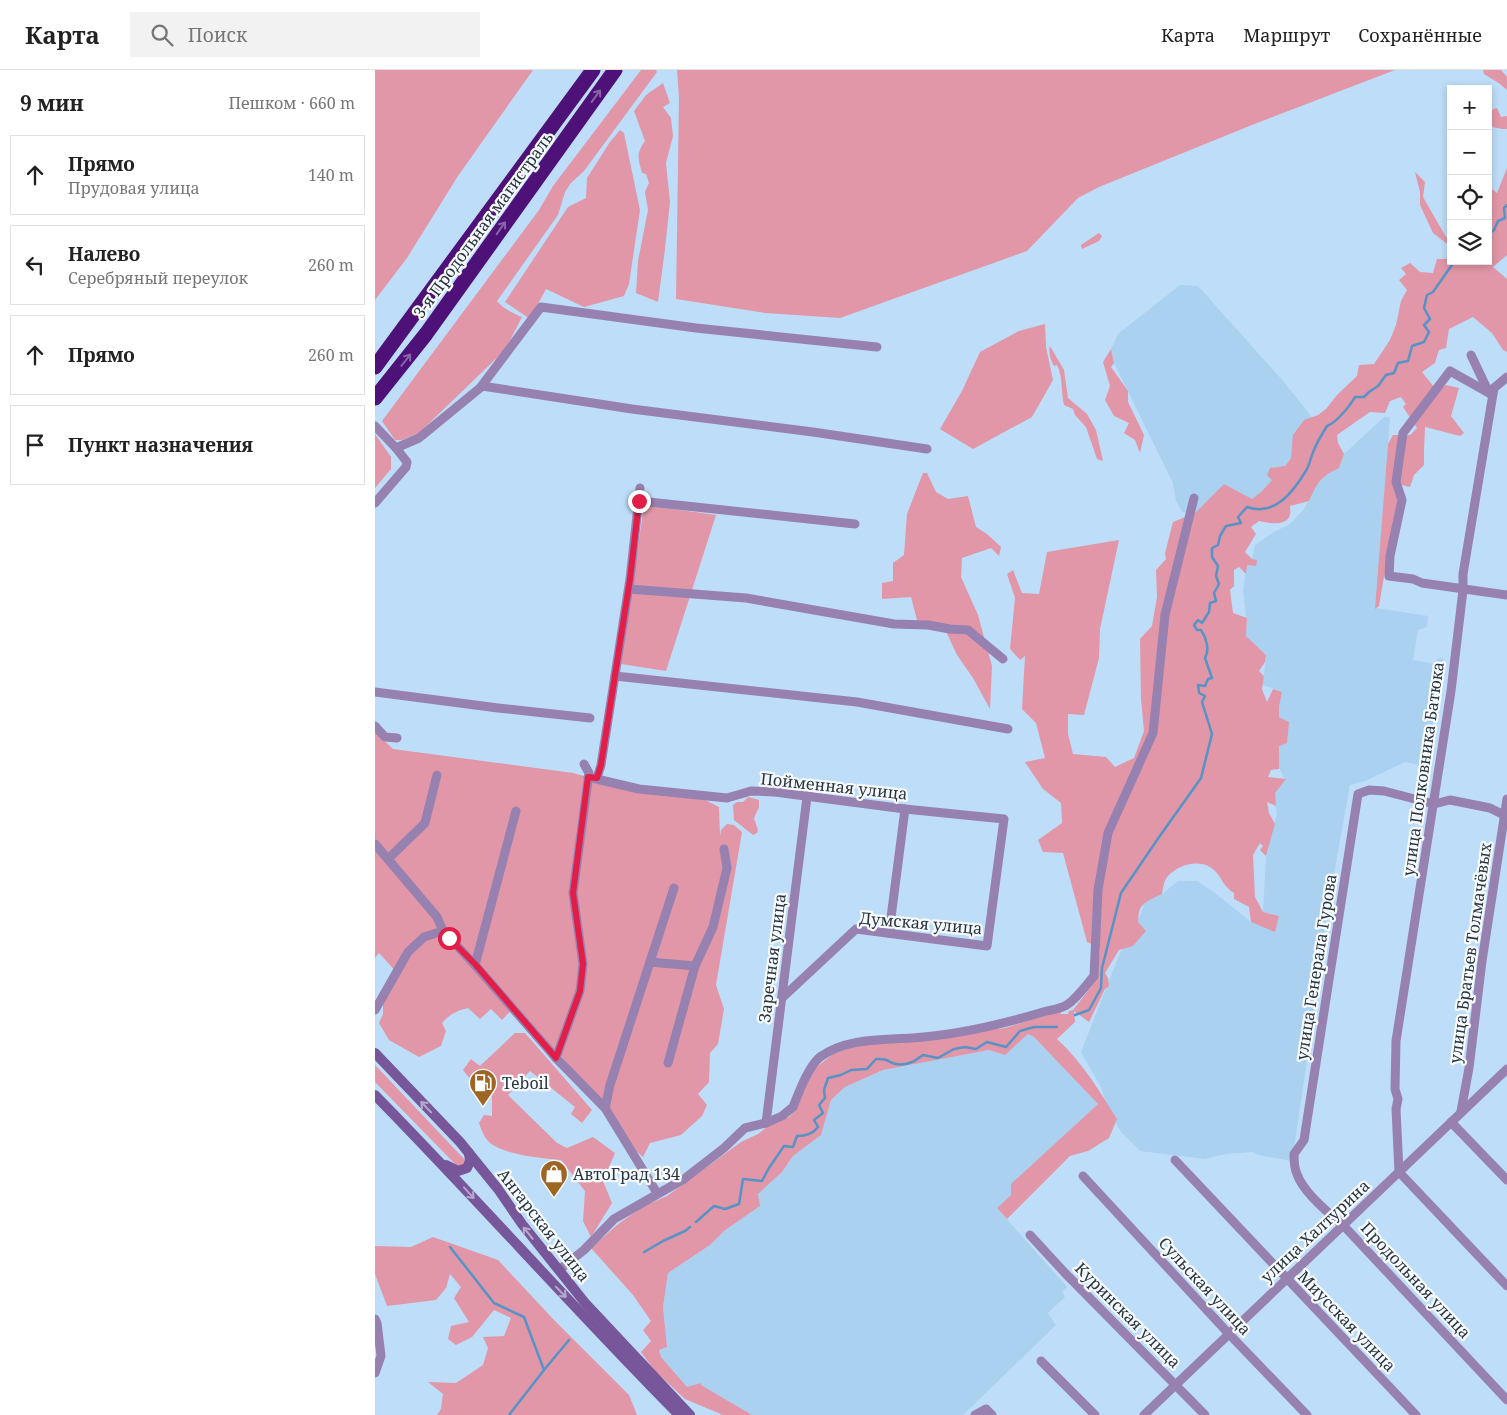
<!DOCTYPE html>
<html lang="ru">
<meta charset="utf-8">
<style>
body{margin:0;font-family:"Noto Serif",serif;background:#f2f2f2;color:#222}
.controls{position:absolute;right:15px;top:15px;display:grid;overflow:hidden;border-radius:0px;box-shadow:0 2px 8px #0003}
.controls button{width:45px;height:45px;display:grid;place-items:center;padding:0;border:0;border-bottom:1px solid #e0e0e0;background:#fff;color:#222;font:25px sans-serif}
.stop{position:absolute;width:15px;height:15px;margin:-11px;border:4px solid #e11d48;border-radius:50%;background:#fff}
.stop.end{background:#e11d48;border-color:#fff;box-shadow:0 1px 5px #0008}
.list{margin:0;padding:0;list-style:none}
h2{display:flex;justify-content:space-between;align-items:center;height:65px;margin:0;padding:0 20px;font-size:21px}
h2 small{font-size:16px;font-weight:400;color:#767676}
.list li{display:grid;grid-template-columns:32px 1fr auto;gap:15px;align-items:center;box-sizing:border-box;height:80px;margin:0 10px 10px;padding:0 10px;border:1px solid #e0e0e0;border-radius:0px}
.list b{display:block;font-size:19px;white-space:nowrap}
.list p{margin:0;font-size:16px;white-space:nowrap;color:#767676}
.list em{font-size:16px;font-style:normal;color:#767676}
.icon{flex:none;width:28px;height:28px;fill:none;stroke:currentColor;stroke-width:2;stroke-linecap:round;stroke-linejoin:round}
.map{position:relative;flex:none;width:1132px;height:1345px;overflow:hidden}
header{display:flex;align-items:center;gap:30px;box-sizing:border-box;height:70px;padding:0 25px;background:#fff;border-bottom:1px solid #e0e0e0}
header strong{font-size:24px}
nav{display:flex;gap:28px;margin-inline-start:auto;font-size:18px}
.search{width:350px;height:45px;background:#f2f2f2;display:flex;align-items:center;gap:12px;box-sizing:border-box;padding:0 18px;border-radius:0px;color:#767676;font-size:19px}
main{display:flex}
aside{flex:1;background:#fff}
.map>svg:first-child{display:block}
.built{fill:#abd1f1}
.green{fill:#e197a7}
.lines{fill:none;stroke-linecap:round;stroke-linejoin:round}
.stream{stroke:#5693c6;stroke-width:2.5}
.street{stroke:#9781b0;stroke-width:9}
.secondary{stroke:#775699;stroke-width:10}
.highway{stroke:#4d1178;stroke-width:15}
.oneway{stroke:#8863a7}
.oneway2{stroke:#b7a8cb}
.route{stroke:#e11d48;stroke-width:6}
.labels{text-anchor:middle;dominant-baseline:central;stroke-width:4.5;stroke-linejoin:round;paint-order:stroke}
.street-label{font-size:16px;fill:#28343f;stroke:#f7fbfd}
.poi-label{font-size:16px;fill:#28343f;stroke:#f7fbfd;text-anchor:start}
</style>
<header>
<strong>Карта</strong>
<div class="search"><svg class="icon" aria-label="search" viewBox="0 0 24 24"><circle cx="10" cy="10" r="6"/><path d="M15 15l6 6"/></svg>Поиск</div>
<nav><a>Карта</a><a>Маршрут</a><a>Сохранённые</a></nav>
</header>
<main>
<aside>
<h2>9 мин<small>Пешком · 660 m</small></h2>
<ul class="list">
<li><svg class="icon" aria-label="ahead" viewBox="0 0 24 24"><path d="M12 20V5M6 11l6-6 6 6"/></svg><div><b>Прямо</b><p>Прудовая улица</p></div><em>140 m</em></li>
<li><svg class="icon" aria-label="left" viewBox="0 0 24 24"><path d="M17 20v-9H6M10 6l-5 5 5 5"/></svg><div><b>Налево</b><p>Серебряный переулок</p></div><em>260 m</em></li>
<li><svg class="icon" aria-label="ahead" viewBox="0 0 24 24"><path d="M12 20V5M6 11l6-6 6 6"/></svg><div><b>Прямо</b></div><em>260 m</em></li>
<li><svg class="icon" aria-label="arrive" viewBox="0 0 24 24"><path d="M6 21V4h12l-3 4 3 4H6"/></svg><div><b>Пункт назначения</b></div></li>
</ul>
</aside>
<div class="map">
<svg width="1132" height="1345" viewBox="0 0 1132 1345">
<rect width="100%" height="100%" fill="#beddf9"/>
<g class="built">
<path d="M805 215 823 216 908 311 941 352 910 396 886 422 877 429 838 426 820 443 807 442 801 431 798 413 739 293 736 279 743 264Z"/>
<path d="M1009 347H1015L1001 538 1053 546 1052 557 1043 560 1038 590 1059 594 1063 588 1069 589 1064 616 1052 697 1030 692 990 711 975 715 946 876 948 884 917 1091 883 1085 878 1082 851 1084 830 1089 765 1081 746 1062 732 1037 726 1017 706 982 745 883 764 849 770 832 787 824 803 811H822L840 823 876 852 900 861 904 846 888 842 891 788 902 744 899 723 910 709 904 698V637L907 622 888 615 891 585 871 566 872 553 868 521 872 495 881 496 877 489 880 475 899 462 915 454 929 439 943 412 951 404 964 398 969 384Z"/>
<path d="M653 964 659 967 723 1034 696 1059 636 1125 622 1138 692 1217 687 1222 690 1227 673 1243 681 1255 588 1345H377L326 1315 312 1317 286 1287 284 1280 292 1277 288 1237 293 1203 335 1175 349 1161 385 1136 382 1124 407 1102 418 1086 446 1065 456 1030 470 1017 508 1000 614 980 630 985Z"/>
</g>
<g class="green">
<path d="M0 0H158L83 106 32 188 0 230Z"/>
<path d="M266 0H281L282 2 209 101 196 113 190 122 183 145 122 231C129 239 137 243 147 247L130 280 44 363 27 370H20L7 351 164 140 178 116Z"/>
<path d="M302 0H1020L882 53 724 117 703 128 652 181 465 248 390 243 301 229 304 28Z"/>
<path d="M1108 0H1126L1132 7V20L1125 14 1109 4Z"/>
<path d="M288 13 295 33 288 37 296 48 298 66 291 93 295 132 290 179 283 232 261 223 263 191 273 140 270 122 274 113 271 104 267 103C263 89 261 83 270 71L259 41 271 25Z"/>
<path d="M1122 38 1126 47 1132 46V59H1127L1113 56V41Z"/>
<path d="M245 60 249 63 265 140 254 214 249 226 209 237 171 219 155 249 130 232 193 137 211 128 212 108 235 72Z"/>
<path d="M1132 98V185L1118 197 1132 209V282L1128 280 1117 263 1098 247 1074 259 1071 278 1064 280 1060 293 1047 302 1063 322 1071 315 1084 318 1076 346 1089 363 1085 366 1050 357 1049 381V395L1039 405 1035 417 1023 414 1027 430 1015 497 1009 506 1004 536 1000 539 1013 374 1018 365H1035L1042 358 1028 337 1031 334 1026 327 1015 331 1010 343 995 342 962 365 963 373 969 384 964 398C945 407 943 412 934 431L915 436C915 439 916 442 915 445 911 457 893 453 884 451L876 457 881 464 870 482 877 489 882 490 881 496 872 495 871 504 864 497 859 500V516L855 520 858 543 872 548 871 566 891 585 890 592 884 601 889 606 887 619 892 632 898 619 907 622 904 637V647L914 652 912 673 904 676V699L896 700 893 707 911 709 900 723 901 736 892 732 894 743 900 754 891 786 885 780 888 776 885 773 878 785 880 827 888 842 904 846 900 862 876 852 874 837 859 829V823C847 816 848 808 839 800 826 788 804 794 793 806 789 810 788 818 787 824 779 828 769 831 765 839 763 843 764 848 763 852L771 861 758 876 744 880 730 903 733 908 734 916 730 919 714 952 699 941 700 952 682 969C708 993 723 1019 742 1049L734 1068 713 1081 695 1086 632 1149 622 1138 636 1125V1114L723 1034 659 967 653 964 630 985 614 980 508 1000 470 1017 456 1030 446 1065 418 1086 407 1102 383 1124 385 1136 349 1161 335 1175 293 1203 288 1237 292 1277 284 1280 286 1287 312 1317 326 1313V1315L377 1345H348L310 1329 279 1300 266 1282 276 1271 268 1260 276 1251 258 1225 216 1178 242 1155 267 1137 292 1126 366 1072 383 1064 397 1053 414 1047 419 1042 439 999 458 984 482 975 630 958 685 941 686 944H693L694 941 698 940 719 913 723 901 725 878 712 872 688 783 668 782 663 770 687 753 686 733 668 719 650 692 670 688 661 653 647 639 650 586 645 590 635 579 640 528 632 504 638 500 647 523 664 524 672 482 744 470 725 559 724 588 709 645 693 644V664L698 684 731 687 740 697 759 688 769 661 766 629 765 569 777 556 782 527 781 500 791 489 790 483 798 452 820 443 849 414 877 429 886 422 897 410 892 405 895 398 910 396 916 388 918 365 929 350 943 345 951 339 962 325 982 306 984 295 999 294 1015 270 1021 255 1026 231 1032 220 1024 210 1031 204 1026 198 1035 193 1045 202 1058 203 1062 189H1071L1076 180V191H1113V139L1116 133 1113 130V116L1122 123Z"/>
<path d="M1040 102 1050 112 1048 127 1071 167 1076 168V177L1058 163 1045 135V122Z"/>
<path d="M724 163 727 166 724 171 707 179 706 175Z"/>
<path d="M670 254 671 277 678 310 657 347 598 379 565 359 587 321 605 282 644 261Z"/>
<path d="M675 276 689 300 693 328 712 344 721 360 728 391 722 389 711 357 700 345 698 339 689 335C686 323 688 306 682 295L679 296C676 291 673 282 675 276Z"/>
<path d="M736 279 739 293 736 297 753 321V332L769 365 765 383 760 370 749 363 754 353 739 346 730 330 735 316 728 292Z"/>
<path d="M0 364 16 387V399L0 418Z"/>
<path d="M548 403H552L561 422 573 429 593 426 601 457 612 464 626 477 624 486 616 478 587 488 586 507 603 545 617 596 615 639 598 608 582 585 569 557 542 550 536 527 507 529V513L518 511V493L529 485 532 444Z"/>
<path d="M269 435 341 445 291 601 246 594Z"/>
<path d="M0 662 18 679 198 703 275 724 328 729 344 737 345 766 346 760 352 754 359 755 367 762 341 915 349 939 343 974 335 983 334 1012 323 1024 332 1035 327 1046 306 1065 275 1073 268 1087 241 1063 217 1025 187 987 175 976 141 935 127 950 116 939 105 949 93 938C81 941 75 944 67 953L71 961 66 976 44 987 14 970 4 953 8 944V933L24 905 4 883 0 888Z"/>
<path d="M373 727 384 730V737L379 748 383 760 382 763 378 765 359 750 358 735 362 732H368Z"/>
<path d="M140 963H150L217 1040 207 1053 196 1044 200 1037 155 1001 133 1025 182 1073 192 1078 218 1067 240 1083 228 1111 237 1133 216 1167 208 1151 210 1121 186 1090C167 1088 127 1085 113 1071 109 1067 106 1059 104 1053L109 1045 117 1046V1027L104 1020 88 1000 96 989 105 996Z"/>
<path d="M0 995 90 1090 92 1095 83 1097 0 1012Z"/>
<path d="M58 1167 123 1190 179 1250 254 1325 262 1345H62L66 1339 68 1324 53 1312 81 1313 108 1295 113 1278 108 1267 129 1266 136 1248 119 1240 97 1267 81 1275 73 1269 76 1256 94 1252 79 1228 86 1217 75 1204 71 1218 61 1230 12 1236 0 1204V1176L36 1177Z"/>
</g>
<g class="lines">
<g class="stream">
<path d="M1113 163H1115L1119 160 1123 151 1130 148 1129 138 1132 135"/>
<path d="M700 945 714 940 726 918 727 898 746 823 782 770 826 708 837 664 827 632 830 626 824 623 823 615 830 616 833 609 837 608 830 588C835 580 831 567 826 560H822L819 555 823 550 827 553 834 542 835 533 841 531 839 523 844 514 841 506 843 496 837 487V478L843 475 845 466 851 456 866 453 863 447 872 437C900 447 919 421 932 399 935 393 936 386 939 380 942 372 947 364 952 356 961 353 975 336 980 327H989L994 322 1003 316 1011 305 1019 303 1023 293 1033 291 1037 276 1049 272 1054 262 1049 255 1055 249 1049 238 1052 225 1058 222 1079 192 1090 191"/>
<path d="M321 1152 339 1136 350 1139 364 1134 368 1109 387 1111 394 1098 409 1076 418 1077 422 1066C430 1066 438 1064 443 1057L439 1050 448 1043 444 1035 450 1028 449 1020 453 1008 466 1005 476 1000 492 999 501 989C515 988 511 992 521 994 532 996 540 991 548 985L563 988 579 979 590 977 601 979 612 972 631 977 645 961 659 957H682"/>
<path d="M75 1177 119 1233 149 1247 169 1300 134 1345"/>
<path d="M269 1182 288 1171 310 1161 315 1157"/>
<path d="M169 1300 194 1270"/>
</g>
<g class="street">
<path d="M1096 285 1114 323"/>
<path d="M107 316 257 339 438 362 552 379"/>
<path d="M1119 318 1114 323 1075 301 1028 363 1021 412 1027 430 1015 486 1014 506 1038 509 1047 513 1132 525"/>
<path d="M0 356 21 378 32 392 31 397 0 433"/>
<path d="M21 378 44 368 105 318 166 237 321 258 502 277"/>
<path d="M264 431 480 454"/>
<path d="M254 519 371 528 519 554 553 555 575 559 593 560 628 589"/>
<path d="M240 606 482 632 633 659"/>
<path d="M0 622 123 638 215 648"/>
<path d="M0 656 10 667 22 668"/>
<path d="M213 707 264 719 352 728 376 721 400 722 530 739 629 749 612 876 481 859 407 928"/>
<path d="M222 708 226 695 255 509 265 418"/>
<path d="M1132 745H1129L1115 738 1075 730 1059 734 1009 721 994 720 983 724 929 1070 919 1084C919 1090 919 1098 922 1104 928 1122 953 1143 968 1155L1132 1330"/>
<path d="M0 774 62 847 68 861 100 895 181 988 230 1038 282 1123"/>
<path d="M13 789 50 753 62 705"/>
<path d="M514 863 530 739"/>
<path d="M275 892 320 896"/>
<path d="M100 895 141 741"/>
<path d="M0 940 33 882 49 867 68 861"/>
<path d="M181 988 205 921 208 894 198 823 214 703 209 694"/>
<path d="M293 993 320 896 338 857 352 798 349 779"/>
<path d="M230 1038 235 1015 299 818"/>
<path d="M1086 1041 1094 998 1107 891 1132 729"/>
<path d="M1076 1052 1132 1110"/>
<path d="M391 1053 432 727"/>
<path d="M800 1090 1041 1345"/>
<path d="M1024 1102 1021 1039 1023 1029 1020 1019 1021 971 1076 621 1088 520V504L1119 318 1132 307"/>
<path d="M1024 1102 1132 1216"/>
<path d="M708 1106 854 1264 932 1345"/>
<path d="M655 1165 690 1203 830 1345"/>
<path d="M184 1200 209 1180 239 1149 309 1109 349 1078 370 1058 391 1053 407 1046 418 1037C424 1022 433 997 445 987 471 968 507 970 537 968 582 965 625 955 668 942 675 940 687 939 693 934 702 928 712 914 719 906L723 820 733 763 778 663 790 545 819 428"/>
<path d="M0 1249 2 1253 6 1286 0 1303"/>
<path d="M666 1291 720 1345"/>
<path d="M600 1345 611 1339 617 1345"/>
<path d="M769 1345 1132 999"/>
</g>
<g class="secondary">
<path d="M0 983 85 1072 123 1119 147 1154 211 1234 315 1345"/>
<path d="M0 1025C103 1130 200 1240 304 1345"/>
<path d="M71 1095 83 1101 92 1098 95 1091 94 1083"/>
</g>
<g class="highway">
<path d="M0 297 218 0"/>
<path d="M0 328 51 264 240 0"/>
</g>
</g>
<defs><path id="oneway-shaft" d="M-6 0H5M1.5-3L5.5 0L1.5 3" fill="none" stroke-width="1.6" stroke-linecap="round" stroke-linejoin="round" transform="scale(1.25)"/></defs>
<g class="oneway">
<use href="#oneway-shaft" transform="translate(221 26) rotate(-54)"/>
<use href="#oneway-shaft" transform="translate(126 158) rotate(-55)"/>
<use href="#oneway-shaft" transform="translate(31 290) rotate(-52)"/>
</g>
<g class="oneway2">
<use href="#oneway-shaft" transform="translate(51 1037) rotate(-134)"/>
<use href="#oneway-shaft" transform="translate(94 1123) rotate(48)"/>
<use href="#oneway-shaft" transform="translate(153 1163) rotate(-129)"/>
<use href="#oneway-shaft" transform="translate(186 1222) rotate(46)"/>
</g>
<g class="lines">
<path class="route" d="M74 868 100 894 181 988 205 921 208 894 198 823 213 707 222 708 226 695 255 509 264 431"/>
</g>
<defs>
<symbol id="fuel-pin" viewBox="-11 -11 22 30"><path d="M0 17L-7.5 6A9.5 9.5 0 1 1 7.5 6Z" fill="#9f6523" stroke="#f7fbfd"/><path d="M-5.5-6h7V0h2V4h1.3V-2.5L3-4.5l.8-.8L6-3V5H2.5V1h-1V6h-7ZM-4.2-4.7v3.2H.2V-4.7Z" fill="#fff"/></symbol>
<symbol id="shop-pin" viewBox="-11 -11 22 30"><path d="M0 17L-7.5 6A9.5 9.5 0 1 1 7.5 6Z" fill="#9f6523" stroke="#f7fbfd"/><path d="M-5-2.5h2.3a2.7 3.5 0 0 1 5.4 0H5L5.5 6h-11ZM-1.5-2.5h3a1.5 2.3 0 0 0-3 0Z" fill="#fff"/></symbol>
</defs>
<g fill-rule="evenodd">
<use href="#fuel-pin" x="92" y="997" width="32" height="43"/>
<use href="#shop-pin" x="163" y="1088" width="32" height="43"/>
</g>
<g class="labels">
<g class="street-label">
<text transform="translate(108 155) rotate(-54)">3-я Продольная магистраль</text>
<text transform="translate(1048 699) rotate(-82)">улица Полковника Батюка</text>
<text transform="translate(459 716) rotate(6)">Пойменная улица</text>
<text transform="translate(546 853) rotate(5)">Думская улица</text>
<text transform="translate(1095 883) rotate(-82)">улица Братьев Толмачёвых</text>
<text transform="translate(397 888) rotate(-83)">Заречная улица</text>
<text transform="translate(941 897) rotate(-81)">улица Генерала Гурова</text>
<text transform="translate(169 1155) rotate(52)">Ангарская улица</text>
<text transform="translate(940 1161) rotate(-43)">улица Халтурина</text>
<text transform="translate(1041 1210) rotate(47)">Продольная улица</text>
<text transform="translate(830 1216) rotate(47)">Сульская улица</text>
<text transform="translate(753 1245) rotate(45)">Куринская улица</text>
<text transform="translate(972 1251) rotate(46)">Миусская улица</text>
</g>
<g class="poi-label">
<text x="127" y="1013">Teboil</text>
<text x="198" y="1104">АвтоГрад 134</text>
</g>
</g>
</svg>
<div class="controls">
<button>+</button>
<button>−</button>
<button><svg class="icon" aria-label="locate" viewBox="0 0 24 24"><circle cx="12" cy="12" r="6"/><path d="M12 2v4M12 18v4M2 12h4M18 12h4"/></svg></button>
<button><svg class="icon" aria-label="layers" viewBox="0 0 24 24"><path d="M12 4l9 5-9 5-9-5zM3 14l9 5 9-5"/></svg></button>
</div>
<div class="stop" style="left:74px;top:868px"></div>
<div class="stop end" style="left:264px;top:431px"></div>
</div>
</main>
